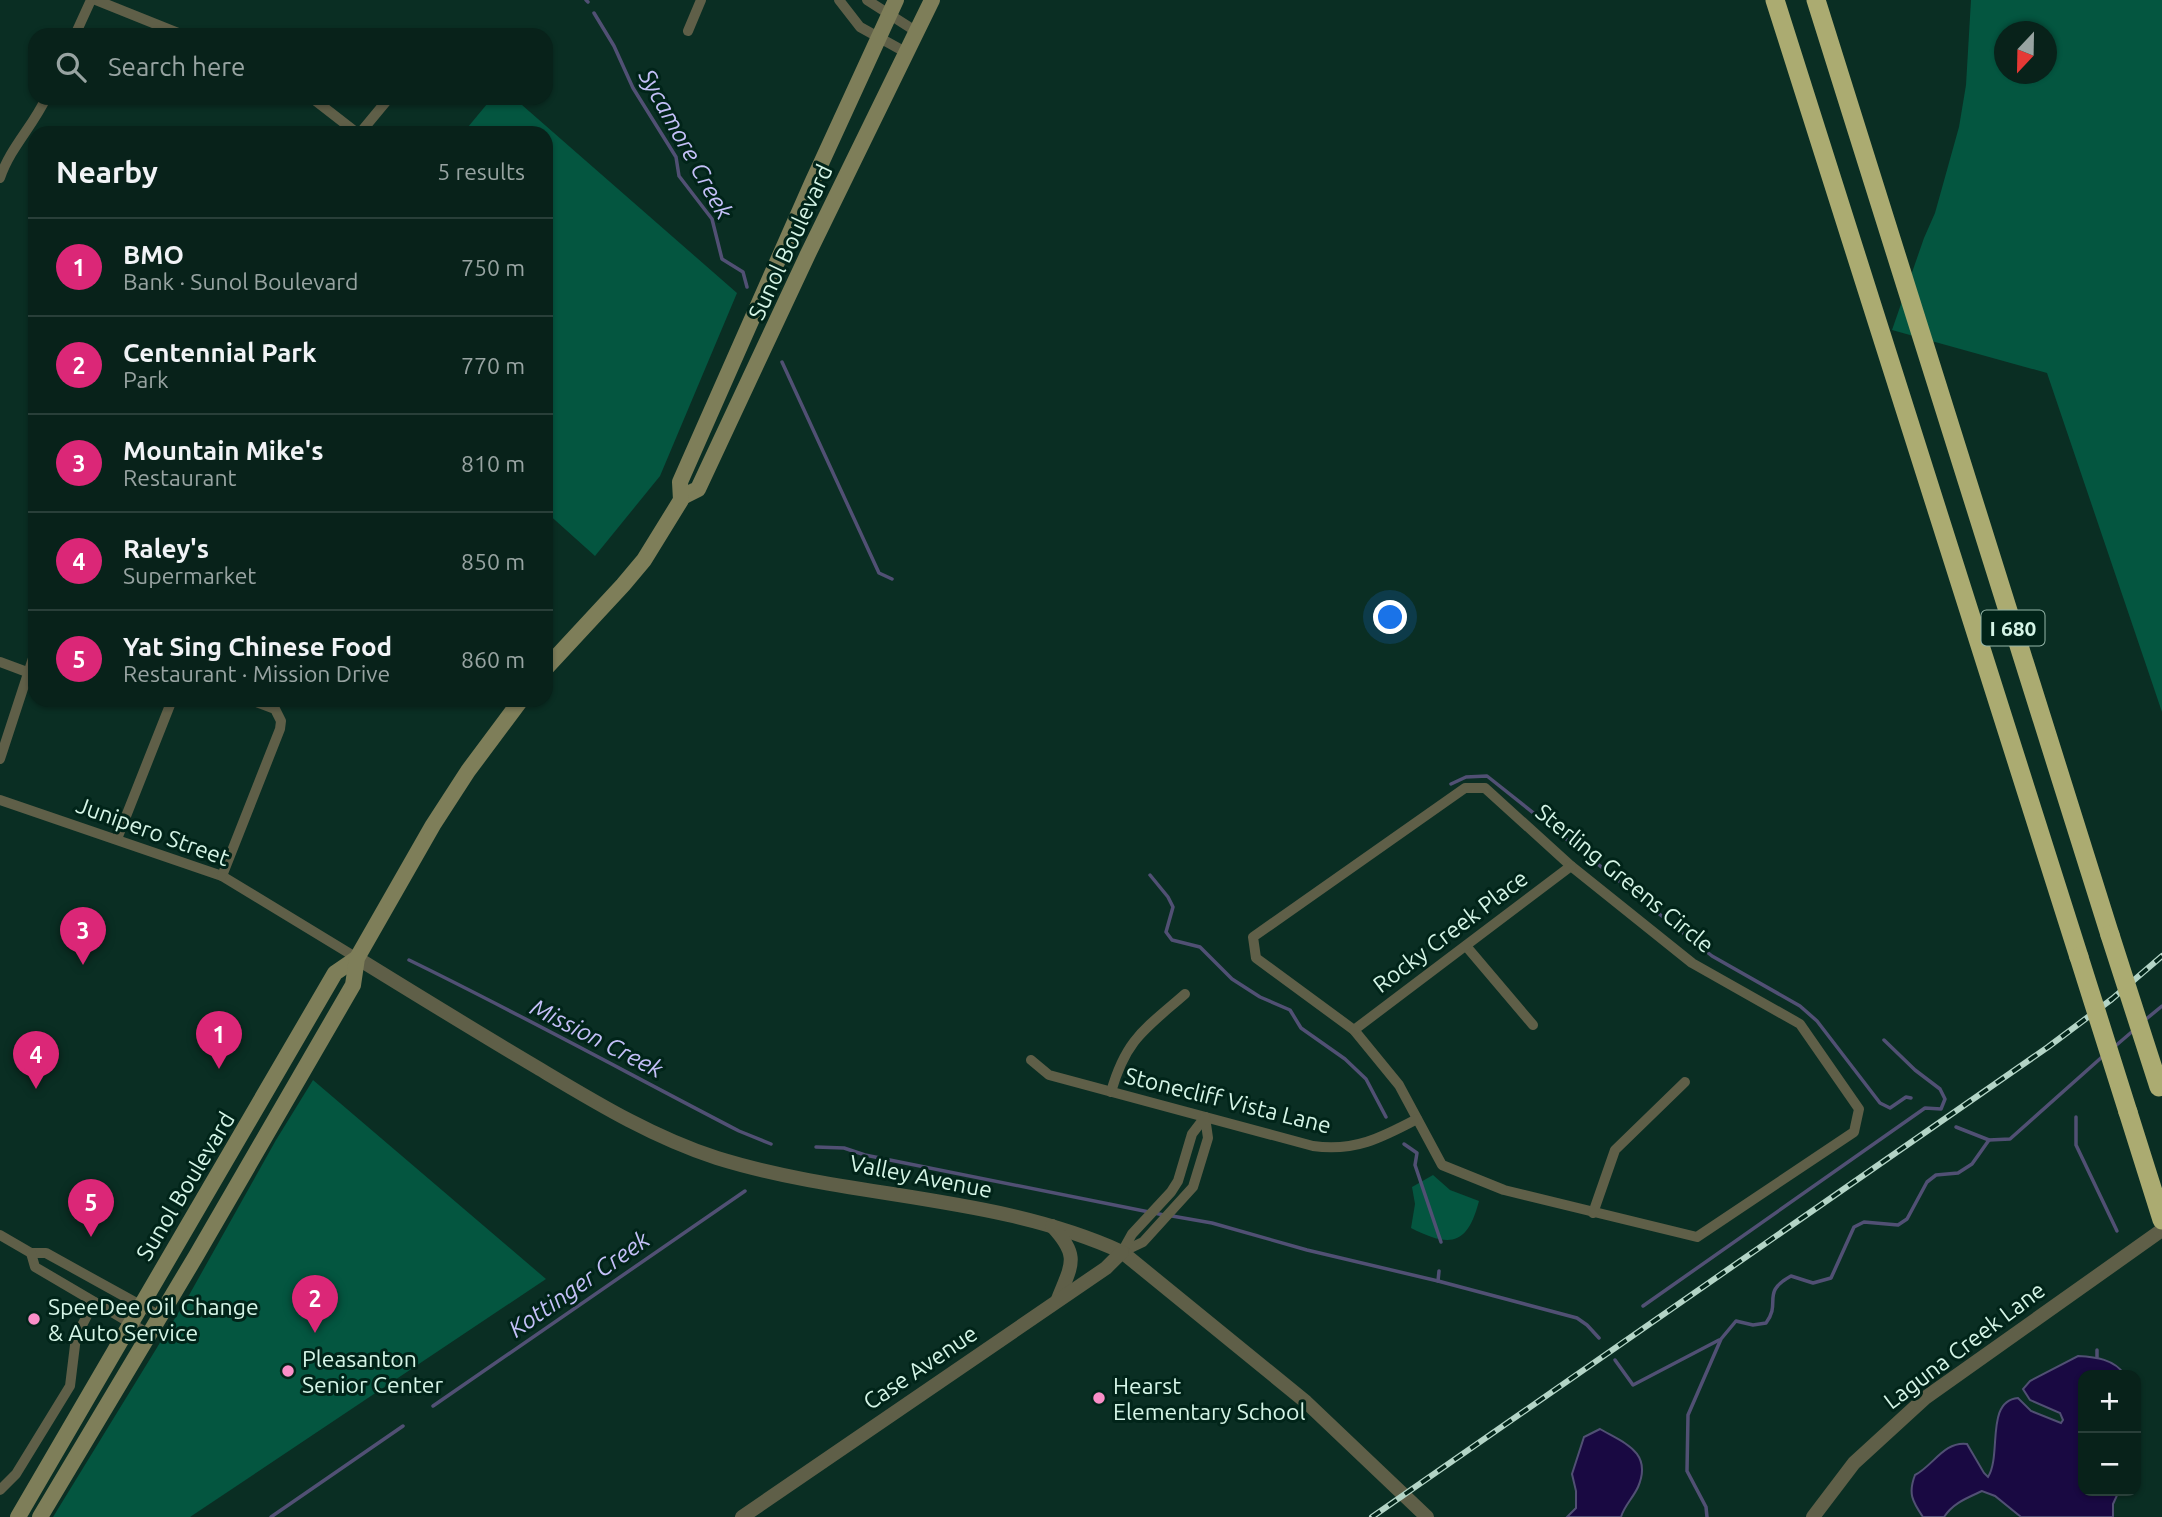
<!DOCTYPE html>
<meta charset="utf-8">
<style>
body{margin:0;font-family:Ubuntu,sans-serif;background:#112a23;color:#f1f3f6}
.controls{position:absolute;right:21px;bottom:21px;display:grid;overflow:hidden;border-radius:14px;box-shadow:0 2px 5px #0004}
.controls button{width:63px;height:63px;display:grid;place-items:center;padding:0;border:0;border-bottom:2px solid #293f39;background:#08221a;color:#f1f3f6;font:35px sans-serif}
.compass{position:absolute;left:1994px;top:21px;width:63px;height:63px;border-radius:50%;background:#08221a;box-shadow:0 2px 5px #0004;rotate:202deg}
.you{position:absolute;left:1391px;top:618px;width:24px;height:24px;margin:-18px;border:5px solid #fff;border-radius:50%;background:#1a73e8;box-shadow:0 0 0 10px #1a73e833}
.badge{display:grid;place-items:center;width:46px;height:46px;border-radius:50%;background:#db2777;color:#fff;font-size:23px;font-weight:700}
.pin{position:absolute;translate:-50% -58px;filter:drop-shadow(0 2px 4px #0008)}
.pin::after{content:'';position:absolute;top:37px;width:24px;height:21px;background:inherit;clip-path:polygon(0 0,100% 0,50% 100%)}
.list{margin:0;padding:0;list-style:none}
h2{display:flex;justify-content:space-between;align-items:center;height:91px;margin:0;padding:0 28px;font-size:30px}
h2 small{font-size:23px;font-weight:400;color:#98a4a2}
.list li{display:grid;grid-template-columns:46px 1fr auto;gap:21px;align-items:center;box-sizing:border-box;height:98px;padding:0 28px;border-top:2px solid #293f39}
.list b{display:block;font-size:26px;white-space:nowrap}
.list p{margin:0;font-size:23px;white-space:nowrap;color:#98a4a2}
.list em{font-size:23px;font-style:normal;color:#98a4a2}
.icon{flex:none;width:38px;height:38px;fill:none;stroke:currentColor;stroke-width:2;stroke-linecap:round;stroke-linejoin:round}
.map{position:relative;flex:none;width:2162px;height:1517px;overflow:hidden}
.search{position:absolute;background:#08221a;box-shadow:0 2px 5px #0004;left:28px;top:28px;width:525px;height:77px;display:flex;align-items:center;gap:18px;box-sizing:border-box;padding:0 24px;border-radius:21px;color:#98a4a2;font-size:26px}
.panel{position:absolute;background:#08221a;box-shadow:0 2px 5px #0004;left:28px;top:126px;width:525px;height:581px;border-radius:21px}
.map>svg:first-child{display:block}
.green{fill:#045640;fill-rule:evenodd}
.water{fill:#190942;stroke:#515074;stroke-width:2}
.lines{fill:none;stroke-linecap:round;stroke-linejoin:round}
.stream{stroke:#515074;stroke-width:3.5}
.minor{stroke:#5f5f48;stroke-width:10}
.tertiary{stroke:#5f5f48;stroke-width:14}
.secondary{stroke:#7e7e59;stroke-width:16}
.motorway{stroke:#abab71;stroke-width:19}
.rail-casing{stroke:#b3d4c6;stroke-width:6}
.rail{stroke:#012419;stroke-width:3.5;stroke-dasharray:10;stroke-linecap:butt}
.motorway-bridge{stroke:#abab71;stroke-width:19}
.poi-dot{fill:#fa8fc8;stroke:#012419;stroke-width:2.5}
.labels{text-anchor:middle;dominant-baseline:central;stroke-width:6;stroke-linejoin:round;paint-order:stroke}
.shield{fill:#012419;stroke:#95b6a9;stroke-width:2}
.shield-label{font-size:21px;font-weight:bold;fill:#d5f5e7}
.street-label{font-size:23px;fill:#d5f5e7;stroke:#012419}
.poi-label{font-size:23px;fill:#d5f5e7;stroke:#012419;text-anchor:start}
.water-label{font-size:24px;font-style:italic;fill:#c4c0f8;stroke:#012419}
</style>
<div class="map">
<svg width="2162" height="1517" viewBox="0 0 2162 1517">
<rect width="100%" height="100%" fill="#0a2e23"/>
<g class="green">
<path d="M1971 0H2162V712L2047 373 1892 330 1924 238 1935 213 1959 127 1966 85ZM2004 32H2046V74H2004Z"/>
<path d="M492 98H514L737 293 660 476 595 556 546 512V133H463Z"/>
<path d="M313 1080 546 1279 190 1517H53L188 1297 276 1140Z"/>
<path d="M1433 1175 1450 1190 1479 1201C1467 1247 1449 1247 1411 1228L1415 1204 1412 1187Z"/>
</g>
<g class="water">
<path d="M2078 1356C2096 1357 2114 1359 2125 1375H2083V1432L2081 1433 2083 1435V1491H2119L2113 1504V1517H2021L1995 1496 1982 1491C1967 1498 1953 1503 1944 1517H1923C1912 1501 1908 1493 1915 1475 1933 1466 1944 1441 1967 1444L1984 1473 1988 1477C2002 1455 1985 1401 2018 1398L2031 1411 2061 1423 2063 1420 2060 1413 2030 1400 2023 1389 2030 1381Z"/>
<path d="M1600 1429C1624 1443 1653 1452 1638 1487 1633 1498 1624 1506 1621 1517H1567L1576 1508V1491L1572 1474 1584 1437Z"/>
</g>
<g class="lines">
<g class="stream">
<path d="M586 0 588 2"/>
<path d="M594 13 614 46 633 88 676 157 679 176 712 219 722 259 743 272 747 287"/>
<path d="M782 362 879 573 892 579"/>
<path d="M1451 784 1466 777 1487 776 1643 900"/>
<path d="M1150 875 1168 897 1173 907 1166 932 1172 940 1200 947 1232 979 1260 997 1290 1010 1301 1028 1345 1059 1366 1079 1386 1117"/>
<path d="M1658 913 1712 956 1800 1006 1817 1021 1880 1103 1890 1108 1906 1097 1911 1098"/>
<path d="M409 960C520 1014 629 1074 739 1131L771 1144"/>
<path d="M2145 1020 2162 1006"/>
<path d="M2113 1048 2134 1030"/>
<path d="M2076 1117V1145L2117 1231"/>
<path d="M1956 1127 1989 1140"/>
<path d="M1404 1144 1417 1153 1415 1165 1441 1242"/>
<path d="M816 1147 844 1148 865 1155 1164 1215"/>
<path d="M1172 1216 1212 1223 1307 1250 1438 1281 1577 1318 1587 1325 1599 1338"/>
<path d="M1438 1281 1439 1271"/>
<path d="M1643 1306 1925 1108 1941 1109 1945 1099 1940 1089 1915 1070 1884 1040"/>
<path d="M2097 1357V1350"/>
<path d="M1615 1360 1633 1385 1719 1340"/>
<path d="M433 1406 745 1191"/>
<path d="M271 1517 403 1426"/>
<path d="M1707 1517 1706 1507 1687 1471 1688 1415 1721 1339 1736 1321 1753 1325 1766 1323C1782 1302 1760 1293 1791 1276L1813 1283 1831 1278 1854 1227 1864 1222 1898 1225 1907 1219 1927 1182 1936 1175 1958 1173 1972 1164 1989 1140 2010 1139 2102 1057"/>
</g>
<g class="minor">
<path d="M96 0 183 35"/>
<path d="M839 0 860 27 907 53"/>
<path d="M867 0 917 32"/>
<path d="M688 31 701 0"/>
<path d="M75 35 91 0"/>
<path d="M312 98 357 133"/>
<path d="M360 133 389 98"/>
<path d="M0 178C10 148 33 126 46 98"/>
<path d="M0 662 27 672"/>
<path d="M0 759 35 652"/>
<path d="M1465 788H1485L1571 866 1692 963 1800 1024 1859 1109 1854 1132 1697 1237 1504 1190 1442 1165 1399 1085 1354 1030 1256 958 1253 937Z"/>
<path d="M0 800 222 876 357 958"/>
<path d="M117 839 172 700"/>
<path d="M222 876 280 729 281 721 275 709 251 700"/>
<path d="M1466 946 1533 1025"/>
<path d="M1354 1030 1571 866"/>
<path d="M1031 1060 1049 1075 1313 1146C1354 1152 1381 1138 1417 1119"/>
<path d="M1111 1092C1126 1039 1145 1029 1185 994"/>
<path d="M1593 1213 1615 1150 1685 1082"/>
<path d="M0 1235 31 1253H46L160 1316"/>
<path d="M1122 1252 1143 1242 1193 1187 1208 1138 1205 1117"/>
<path d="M1122 1252 1132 1234 1171 1192 1178 1181 1192 1134 1205 1117"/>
<path d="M31 1253 35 1267 149 1334"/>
<path d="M0 1490 16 1474 70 1386 76 1337 94 1302"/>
</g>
<g class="tertiary">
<path d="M357 958C417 995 477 1032 538 1068 595 1102 652 1137 717 1158 849 1199 995 1194 1122 1252L1306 1402 1427 1517"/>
<path d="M1052 1226C1080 1256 1072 1264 1058 1299"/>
<path d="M742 1517 1106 1268 1122 1252"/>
<path d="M1813 1517 1854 1463 1925 1398 2162 1230"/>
</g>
<g class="secondary">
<path d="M682 497 698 489 807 256 932 0"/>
<path d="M546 668 623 585 644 560 681 500 680 482 812 183 896 0"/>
<path d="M18 1517 335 973 357 958"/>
<path d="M40 1517 196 1256 353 985 357 958 433 825 468 771 521 700"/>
</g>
<g class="motorway">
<path d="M1775 0 2079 957"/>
<path d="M1816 0 2110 935"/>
<path d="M2128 1112 2162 1220"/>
</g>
<defs>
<path id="rail" d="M1372 1517 2048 1047 2112 999 2162 956"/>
</defs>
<use href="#rail" class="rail-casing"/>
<use href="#rail" class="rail"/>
<g class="motorway-bridge">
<path d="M2110 935 2159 1087"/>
<path d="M2079 957 2128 1112"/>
</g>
</g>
<g class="poi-dot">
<circle cx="34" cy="1319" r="7"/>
<circle cx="288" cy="1371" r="7"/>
<circle cx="1099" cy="1398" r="7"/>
</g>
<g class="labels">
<rect class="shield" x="1981.5" y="610.5" width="63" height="35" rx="5"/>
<g class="shield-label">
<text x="2013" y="628">I 680</text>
</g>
<g class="street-label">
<text transform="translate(790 242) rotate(-65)">Sunol Boulevard</text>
<text transform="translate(153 831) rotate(20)">Junipero Street</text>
<text transform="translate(1625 878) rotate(39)">Sterling Greens Circle</text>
<text transform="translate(1450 931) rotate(-37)">Rocky Creek Place</text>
<text transform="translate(1228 1100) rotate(14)">Stonecliff Vista Lane</text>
<text transform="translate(921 1176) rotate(11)">Valley Avenue</text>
<text transform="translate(185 1186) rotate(-59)">Sunol Boulevard</text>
<text transform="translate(1964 1345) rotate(-37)">Laguna Creek Lane</text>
<text transform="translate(920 1367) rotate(-34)">Case Avenue</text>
</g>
<g class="poi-label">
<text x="48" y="1306">SpeeDee Oil Change<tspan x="48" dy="26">&amp; Auto Service</tspan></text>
<text x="302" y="1358">Pleasanton<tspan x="302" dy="26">Senior Center</tspan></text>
<text x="1113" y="1385">Hearst<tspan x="1113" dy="26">Elementary School</tspan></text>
</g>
<g class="water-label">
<text transform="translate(686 144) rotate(61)">Sycamore Creek</text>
<text transform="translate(597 1038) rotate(27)">Mission Creek</text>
<text transform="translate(579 1284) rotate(-35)">Kottinger Creek</text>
</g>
</g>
</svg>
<div class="controls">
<button>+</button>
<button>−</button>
</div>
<svg class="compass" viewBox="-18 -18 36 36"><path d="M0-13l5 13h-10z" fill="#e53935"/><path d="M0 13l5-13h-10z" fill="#98a4a2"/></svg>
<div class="you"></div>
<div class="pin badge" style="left:219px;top:1069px">1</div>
<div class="pin badge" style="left:315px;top:1333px">2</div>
<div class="pin badge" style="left:83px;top:965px">3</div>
<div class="pin badge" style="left:36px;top:1089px">4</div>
<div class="pin badge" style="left:91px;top:1237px">5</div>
<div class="search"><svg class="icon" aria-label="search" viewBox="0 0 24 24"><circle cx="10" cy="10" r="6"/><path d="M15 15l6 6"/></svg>Search here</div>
<section class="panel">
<h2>Nearby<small>5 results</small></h2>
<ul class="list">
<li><span class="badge">1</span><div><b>BMO</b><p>Bank · Sunol Boulevard</p></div><em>750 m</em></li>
<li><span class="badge">2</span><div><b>Centennial Park</b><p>Park</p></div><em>770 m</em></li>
<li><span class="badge">3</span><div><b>Mountain Mike's</b><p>Restaurant</p></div><em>810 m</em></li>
<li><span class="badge">4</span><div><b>Raley's</b><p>Supermarket</p></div><em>850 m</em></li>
<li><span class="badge">5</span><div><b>Yat Sing Chinese Food</b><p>Restaurant · Mission Drive</p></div><em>860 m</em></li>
</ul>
</section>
</div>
